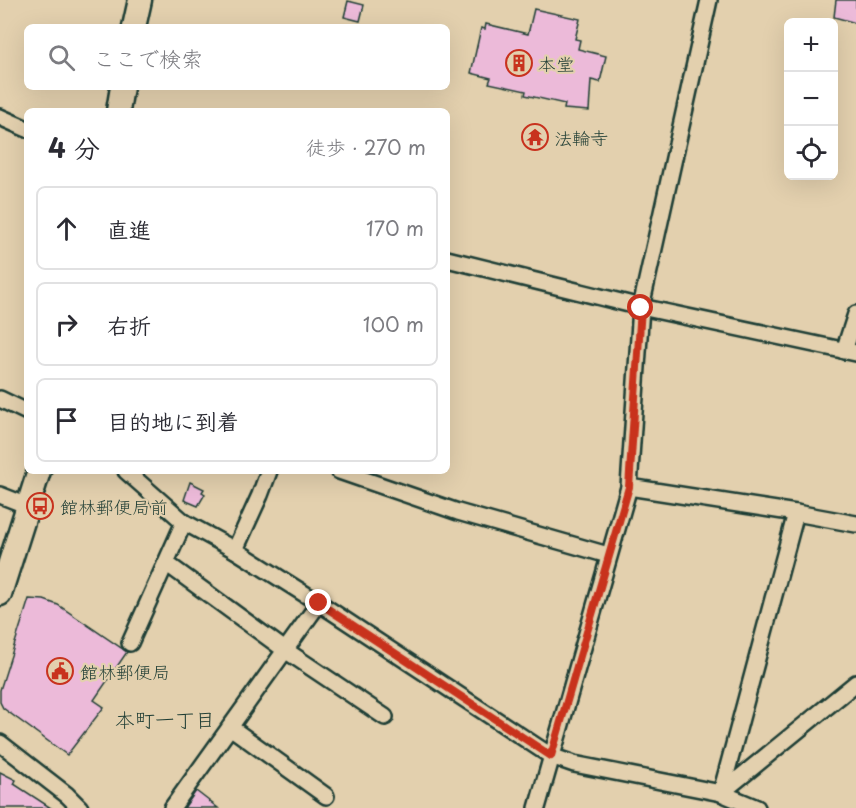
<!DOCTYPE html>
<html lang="ja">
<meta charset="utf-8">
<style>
body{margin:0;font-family:"Playpen Sans","Klee One",sans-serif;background:#f2f2f3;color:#2b2b33}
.controls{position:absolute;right:18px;top:18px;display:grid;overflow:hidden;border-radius:9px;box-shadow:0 6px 24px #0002}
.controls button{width:54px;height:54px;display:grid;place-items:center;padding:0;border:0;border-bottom:2px solid #e1e1e2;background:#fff;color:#2b2b33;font:30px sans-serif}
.stop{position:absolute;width:18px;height:18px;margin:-14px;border:4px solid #c8321e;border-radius:50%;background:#fff}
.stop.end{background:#c8321e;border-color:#fff;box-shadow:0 2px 6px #0008}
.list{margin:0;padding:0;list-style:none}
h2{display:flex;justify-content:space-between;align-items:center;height:78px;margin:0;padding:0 24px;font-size:26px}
h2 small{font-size:20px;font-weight:400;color:#7c7c81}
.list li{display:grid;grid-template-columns:39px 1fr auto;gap:18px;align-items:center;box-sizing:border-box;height:84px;margin:0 12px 12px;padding:0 12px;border:2px solid #e1e1e2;border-radius:9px}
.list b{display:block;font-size:22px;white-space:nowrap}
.list em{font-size:20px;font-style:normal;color:#7c7c81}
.icon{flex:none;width:33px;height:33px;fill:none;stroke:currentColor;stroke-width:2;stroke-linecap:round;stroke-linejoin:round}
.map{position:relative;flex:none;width:856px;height:808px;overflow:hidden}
.search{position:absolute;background:#fff;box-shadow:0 6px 24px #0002;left:24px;top:24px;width:426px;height:66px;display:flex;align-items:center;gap:15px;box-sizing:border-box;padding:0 21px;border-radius:9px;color:#7c7c81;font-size:22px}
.panel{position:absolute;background:#fff;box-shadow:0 6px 24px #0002;left:24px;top:108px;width:426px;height:366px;border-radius:9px}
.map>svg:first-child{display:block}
.building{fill:#ecbad9;stroke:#1f3d34;stroke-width:1.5}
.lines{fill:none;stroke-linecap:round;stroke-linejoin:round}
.street-casing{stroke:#1f3d34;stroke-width:20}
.secondary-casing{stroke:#1f3d34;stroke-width:27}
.street{stroke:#e3d0ae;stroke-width:15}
.secondary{stroke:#e3d0ae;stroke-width:22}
.route{stroke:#c8321e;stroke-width:8}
.labels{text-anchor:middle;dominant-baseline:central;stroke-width:4.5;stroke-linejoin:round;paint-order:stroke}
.poi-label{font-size:18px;fill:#1f3d34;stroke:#e3d0ae;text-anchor:start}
.neighbourhood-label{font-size:20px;fill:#1f3d34;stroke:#e3d0ae}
</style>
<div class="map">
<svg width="856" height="808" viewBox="0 0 856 808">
<rect width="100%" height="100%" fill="#e3d0ae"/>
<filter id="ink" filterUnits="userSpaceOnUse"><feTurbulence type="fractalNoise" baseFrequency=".0167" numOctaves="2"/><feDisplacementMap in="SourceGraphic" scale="12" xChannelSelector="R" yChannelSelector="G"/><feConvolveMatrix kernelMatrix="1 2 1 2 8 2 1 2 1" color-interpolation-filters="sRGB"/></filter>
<g filter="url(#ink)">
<g class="building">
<path d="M836 0H856V23L834 17Z"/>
<path d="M348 1 364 5 360 21 344 17Z"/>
<path d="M534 9 580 19 575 39 580 40 578 49 606 56 600 82 591 80 589 111 564 109 565 104 525 95 526 91 489 83 491 78 471 73 481 28 485 29 486 24 528 34Z"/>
<path d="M190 482 204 489 202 492 205 494 198 506 184 500Z"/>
<path d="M29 599 44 600 58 605 127 652 94 700 104 707 67 755 3 708 0 702V690Z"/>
<path d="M0 772 16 780 14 784 51 808H0Z"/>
<path d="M196 791 218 808H184Z"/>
</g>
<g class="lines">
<defs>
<g id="street">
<path d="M0 117 27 129"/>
<path d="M447 259 641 307 856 353"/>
<path d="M844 351 856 314"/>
<path d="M0 399 27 412"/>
<path d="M126 471 184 522 235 550 319 603 551 756 574 764 721 793 856 683"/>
<path d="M339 471 458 512 608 555"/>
<path d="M629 487 796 513 856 524"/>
<path d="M0 495 28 506"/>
<path d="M235 550 260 495 269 471"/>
<path d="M166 563 285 650 385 717"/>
<path d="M130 643 184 522"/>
<path d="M230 727 326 796"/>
<path d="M0 743 67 795 80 808"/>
<path d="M172 808 319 603"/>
<path d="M537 808 629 487 641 307 709 0"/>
<path d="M757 808 721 793 796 513"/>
</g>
<g id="secondary">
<path d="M134 27 140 0"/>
<path d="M118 111 122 87"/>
<path d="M0 594 39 471"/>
</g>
</defs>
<use href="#street" class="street-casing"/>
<use href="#secondary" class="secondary-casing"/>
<use href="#street" class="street"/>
<use href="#secondary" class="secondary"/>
</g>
</g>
<g class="lines" filter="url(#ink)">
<path class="route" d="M319 603 551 756 629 487 641 308"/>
</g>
<defs>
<symbol id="building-ring" viewBox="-11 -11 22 22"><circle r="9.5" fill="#e3d0ae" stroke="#c8321e" stroke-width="1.5"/><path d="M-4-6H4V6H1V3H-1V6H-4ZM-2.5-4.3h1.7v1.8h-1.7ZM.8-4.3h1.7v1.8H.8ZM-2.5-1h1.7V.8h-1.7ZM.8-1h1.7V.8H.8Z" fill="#c8321e"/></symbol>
<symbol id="temple-ring" viewBox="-11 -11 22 22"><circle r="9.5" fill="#e3d0ae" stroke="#c8321e" stroke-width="1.5"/><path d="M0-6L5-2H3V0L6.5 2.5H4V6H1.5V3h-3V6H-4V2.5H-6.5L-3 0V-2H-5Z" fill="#c8321e"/></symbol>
<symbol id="bus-ring" viewBox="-11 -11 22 22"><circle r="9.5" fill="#e3d0ae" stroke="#c8321e" stroke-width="1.5"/><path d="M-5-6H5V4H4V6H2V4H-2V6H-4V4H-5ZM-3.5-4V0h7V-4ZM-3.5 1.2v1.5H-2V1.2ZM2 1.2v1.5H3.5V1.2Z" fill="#c8321e"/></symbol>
<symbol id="civic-ring" viewBox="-11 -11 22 22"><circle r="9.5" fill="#e3d0ae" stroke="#c8321e" stroke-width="1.5"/><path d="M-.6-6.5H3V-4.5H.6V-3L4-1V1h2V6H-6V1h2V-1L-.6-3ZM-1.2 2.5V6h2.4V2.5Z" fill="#c8321e"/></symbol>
</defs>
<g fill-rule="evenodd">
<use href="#building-ring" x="504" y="48" width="30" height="30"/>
<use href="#temple-ring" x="520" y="122" width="30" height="30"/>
<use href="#bus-ring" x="25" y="491" width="30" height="30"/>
<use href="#civic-ring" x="45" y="656" width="30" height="30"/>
</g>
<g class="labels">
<g class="poi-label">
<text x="538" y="63">本堂</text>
<text x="554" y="137">法輪寺</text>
<text x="60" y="506">館林郵便局前</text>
<text x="80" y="671">館林郵便局</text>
</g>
<g class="neighbourhood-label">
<text x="165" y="719">本町一丁目</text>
</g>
</g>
</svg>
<div class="controls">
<button>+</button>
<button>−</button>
<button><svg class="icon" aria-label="locate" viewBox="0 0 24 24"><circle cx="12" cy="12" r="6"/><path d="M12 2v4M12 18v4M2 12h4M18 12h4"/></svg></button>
</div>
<div class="stop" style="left:641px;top:308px"></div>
<div class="stop end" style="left:319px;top:603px"></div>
<div class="search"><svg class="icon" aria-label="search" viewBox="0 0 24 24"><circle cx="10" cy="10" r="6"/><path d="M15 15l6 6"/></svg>ここで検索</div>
<section class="panel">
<h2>4 分<small>徒歩 · 270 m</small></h2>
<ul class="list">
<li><svg class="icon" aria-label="ahead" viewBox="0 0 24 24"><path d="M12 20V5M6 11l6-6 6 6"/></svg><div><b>直進</b></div><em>170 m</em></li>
<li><svg class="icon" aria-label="right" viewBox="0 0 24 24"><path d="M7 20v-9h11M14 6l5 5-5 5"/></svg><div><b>右折</b></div><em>100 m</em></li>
<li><svg class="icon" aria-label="arrive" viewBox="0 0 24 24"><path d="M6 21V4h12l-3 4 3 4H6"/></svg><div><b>目的地に到着</b></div></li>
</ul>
</section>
</div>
